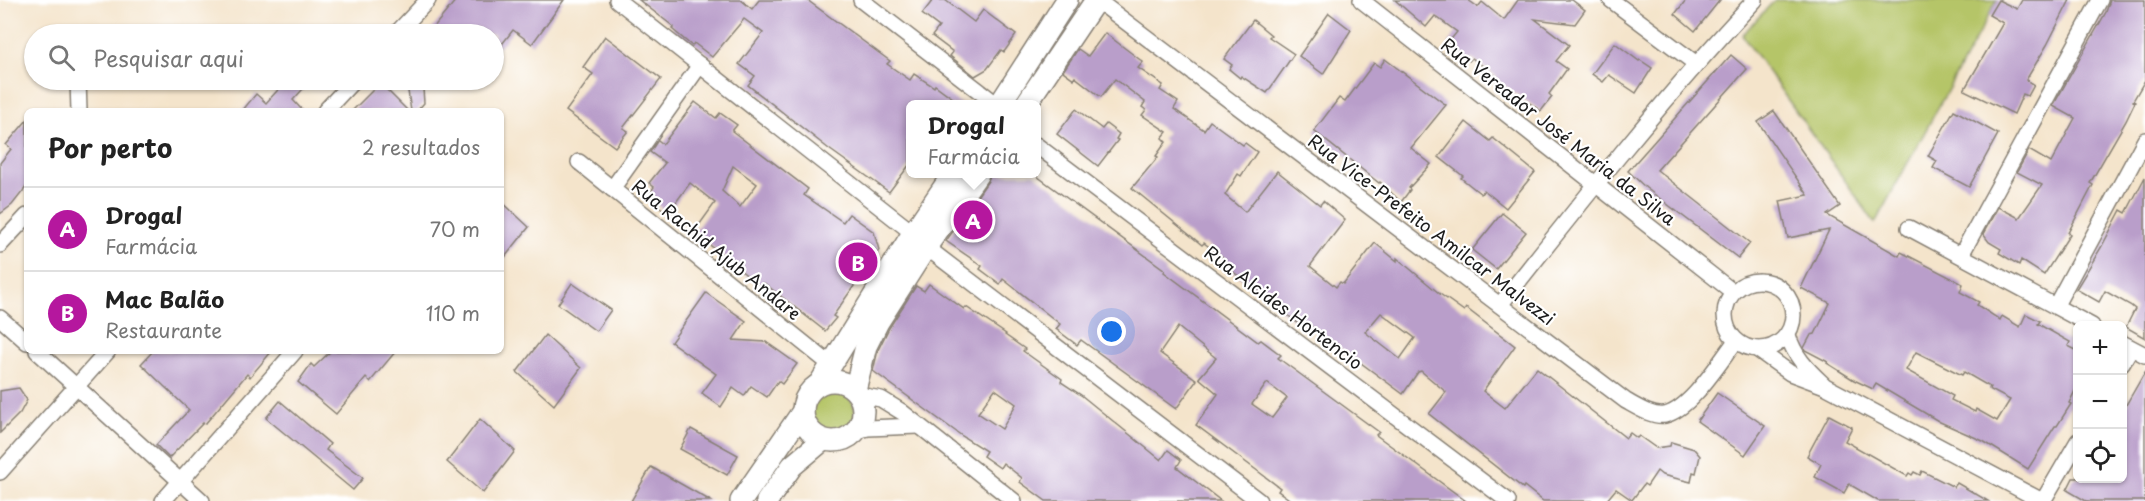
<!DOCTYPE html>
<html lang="pt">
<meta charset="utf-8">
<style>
body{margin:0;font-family:"Playpen Sans",sans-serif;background:#f2f2f2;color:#222}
.controls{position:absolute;right:18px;bottom:18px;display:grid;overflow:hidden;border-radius:9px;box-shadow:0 2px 4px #0004}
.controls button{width:54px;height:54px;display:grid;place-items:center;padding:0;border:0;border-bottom:2px solid #e0e0e0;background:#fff;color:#222;font:30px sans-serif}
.you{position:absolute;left:1112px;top:332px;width:21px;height:21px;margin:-15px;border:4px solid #fff;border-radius:50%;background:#1a73e8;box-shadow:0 0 0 9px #1a73e833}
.badge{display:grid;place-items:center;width:39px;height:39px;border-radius:50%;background:#b5179e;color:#fff;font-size:20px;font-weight:700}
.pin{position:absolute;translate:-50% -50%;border:3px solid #fff;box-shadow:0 2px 6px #0006}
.popup{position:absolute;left:906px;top:100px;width:135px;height:78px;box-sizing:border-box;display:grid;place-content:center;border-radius:9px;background:#fff;filter:drop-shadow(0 2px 4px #0005);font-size:20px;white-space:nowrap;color:#767676}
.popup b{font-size:22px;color:#222}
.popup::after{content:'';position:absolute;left:50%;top:100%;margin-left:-12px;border:12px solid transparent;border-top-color:#fff}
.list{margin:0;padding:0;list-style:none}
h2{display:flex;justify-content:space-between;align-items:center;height:78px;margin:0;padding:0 24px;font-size:26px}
h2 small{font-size:20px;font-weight:400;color:#767676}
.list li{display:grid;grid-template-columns:39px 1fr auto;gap:18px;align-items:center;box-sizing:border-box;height:84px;padding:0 24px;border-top:2px solid #e0e0e0}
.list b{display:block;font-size:22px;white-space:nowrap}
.list p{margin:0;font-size:20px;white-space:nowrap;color:#767676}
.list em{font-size:20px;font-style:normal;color:#767676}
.icon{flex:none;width:33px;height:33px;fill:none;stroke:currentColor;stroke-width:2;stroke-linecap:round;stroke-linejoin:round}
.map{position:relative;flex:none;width:2145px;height:501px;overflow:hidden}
.search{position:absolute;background:#fff;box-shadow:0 2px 4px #0004;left:24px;top:24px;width:480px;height:66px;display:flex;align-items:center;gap:15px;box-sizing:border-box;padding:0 21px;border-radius:33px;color:#767676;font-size:22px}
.panel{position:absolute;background:#fff;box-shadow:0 2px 4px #0004;left:24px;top:108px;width:480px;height:246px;border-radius:9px}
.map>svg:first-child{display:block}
.green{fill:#b5c568;stroke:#687042;stroke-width:1.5}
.building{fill:#b99eca;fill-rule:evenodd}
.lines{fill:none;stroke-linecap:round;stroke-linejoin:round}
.street-casing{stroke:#888074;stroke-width:18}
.secondary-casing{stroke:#888074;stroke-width:24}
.street{stroke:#fff;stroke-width:15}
.secondary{stroke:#fff;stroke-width:21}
.labels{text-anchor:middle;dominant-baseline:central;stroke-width:4.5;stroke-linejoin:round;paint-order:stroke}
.street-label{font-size:18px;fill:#1c1c1c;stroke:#fff}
</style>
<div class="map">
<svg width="2145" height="501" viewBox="0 0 2145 501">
<rect width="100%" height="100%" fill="#fff"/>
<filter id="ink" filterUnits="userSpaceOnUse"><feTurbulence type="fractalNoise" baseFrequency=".0167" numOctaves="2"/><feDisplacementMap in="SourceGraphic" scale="12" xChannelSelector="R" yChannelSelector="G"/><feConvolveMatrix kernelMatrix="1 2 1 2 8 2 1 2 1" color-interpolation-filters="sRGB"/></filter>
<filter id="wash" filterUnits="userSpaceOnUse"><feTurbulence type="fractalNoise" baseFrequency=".008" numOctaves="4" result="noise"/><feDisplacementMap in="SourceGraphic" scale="24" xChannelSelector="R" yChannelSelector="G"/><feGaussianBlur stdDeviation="1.35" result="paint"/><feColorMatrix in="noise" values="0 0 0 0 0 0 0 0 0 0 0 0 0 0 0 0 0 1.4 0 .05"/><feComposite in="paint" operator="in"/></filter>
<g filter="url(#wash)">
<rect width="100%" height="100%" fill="#f4e4cb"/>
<g class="green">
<path d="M1775 0H1997L1875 223 1742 35Z"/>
<circle cx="832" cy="413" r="23"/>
</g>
<g id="blocks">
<g class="building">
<path d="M456 0H564L532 44 513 30 499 48 494 42V34H485L479 28 473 34H428Z"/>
<path d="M639 0H741L752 9 759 0H807L890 61 887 64 910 80 914 74 934 87 935 85 962 105H910V164L889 192 829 149 748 85 755 76 739 64 763 33 744 19 712 57 694 43 692 46 672 29 674 27Z"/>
<path d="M933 0H945L974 22 983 10 1016 35 1004 52 1001 50 987 69 975 76 950 56 953 52 932 36 939 27 922 14Z"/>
<path d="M1395 0H1468L1478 7 1482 2 1504 20 1518 0H1572L1585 10 1575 24 1535 19 1569 45 1556 61 1567 69 1549 94 1552 97 1541 111 1496 80 1497 77 1472 58 1469 61 1448 43 1457 32 1435 16 1426 27Z"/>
<path d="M1686 0H1720L1695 31 1675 14Z"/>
<path d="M1998 0 2017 9 2022 0H2070L2047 45 2026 80 2034 85 2028 96 2023 94 2014 114 1964 90 2003 23 1989 15Z"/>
<path d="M2110 0H2145V80L2133 101 2135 102 2126 121 2090 183 2093 185 2068 233 2070 234 2044 275 2021 260 2019 265 1999 253 2001 249 1989 242 1983 234 1998 207 2019 218 2042 185 2017 172 2029 150 2051 163 2075 118 2053 106 2106 12Z"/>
<path d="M1329 13 1351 30 1323 74 1299 56Z"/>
<path d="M1253 20 1271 35 1269 37 1294 54 1267 93 1241 76 1240 78 1229 69 1232 65 1224 59Z"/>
<path d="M1105 33 1143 62 1138 68 1163 85 1160 90 1178 102 1174 109 1204 130 1210 121 1243 145 1245 143 1257 152 1241 176 1238 174 1225 195 1245 212 1277 171 1320 205 1323 201 1345 220 1310 266 1336 287 1340 282 1343 284 1375 243 1397 261V258L1440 294 1464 311 1466 308 1515 346 1483 391 1505 408 1537 368 1626 438 1630 433 1637 438 1639 436 1656 448 1670 446 1671 442 1694 449 1700 456 1696 473 1693 472 1691 482 1662 475 1657 471 1647 486 1644 484 1632 500 1616 489 1606 501H1543L1524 486 1523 488 1429 414 1446 392 1421 371 1418 372 1403 394 1304 321 1300 325 1279 308 1282 305 1261 290 1259 292 1222 263 1225 259 1204 243 1202 245 1132 188 1158 157 1156 156 1166 142 1162 138 1167 132 1142 115 1146 110 1142 107 1145 102 1115 79 1101 97 1075 77 1074 79 1063 71 1078 49 1088 56ZM1381 313 1415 338 1400 359 1365 332Z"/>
<path d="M605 36 661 79 623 128 628 131 615 147 566 111 593 74 583 67Z"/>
<path d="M1615 43 1639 61 1640 60 1652 68 1636 93 1609 75 1603 82 1592 74Z"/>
<path d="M1731 55 1747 69 1657 170 1750 243 1738 258 1646 188 1628 171Z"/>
<path d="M1385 59 1446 105 1411 148 1431 164 1409 188 1410 190 1401 202 1380 182 1379 183 1314 131 1339 98 1345 102 1374 63 1380 67Z"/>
<path d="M287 80H311L293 100 303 111H242L256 94 266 103Z"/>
<path d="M380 83 408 111H352Z"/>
<path d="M407 84 423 89 424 103 417 111H411Z"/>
<path d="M695 102 716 118 720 113 737 125 732 131 808 189 804 195 843 222 849 214 874 232 879 250 833 316 836 318 825 331 764 283 761 287 694 232 715 203 690 183 668 213 647 197 654 187 649 183 665 163 650 152 658 140 663 144ZM733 166 757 184 740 207 722 191Z"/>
<path d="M1076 109 1102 129 1106 124 1119 134 1116 139 1118 140 1098 166 1057 134Z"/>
<path d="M1954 110 1998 134 1969 187 1933 168 1937 161 1928 156Z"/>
<path d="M1774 111 1840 206 1827 215 1899 256 1901 252 1963 284 1960 292 1979 302 1977 305 2000 320 2002 316 2020 327 2026 314 2040 321 2038 324 2070 342 2068 346 2078 351V385L2069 403 2071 404 2057 426H2055L2028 469 1983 441 1940 422 1876 384 1873 389 1854 380 1827 363 1828 362 1805 350 1804 348 1811 335 1815 334 1830 303 1801 288 1829 230 1788 238 1780 201 1808 195 1758 122ZM1916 352 1962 375 1964 372 1990 387 1989 389 2010 400 1997 421 1976 409 1975 412 1951 400 1953 396 1906 370Z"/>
<path d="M27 120V186L12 205 0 214V163L11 149 6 145Z"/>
<path d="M1466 122 1490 141 1493 138 1535 172 1506 208 1484 190 1481 194 1461 178 1463 176 1439 157Z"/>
<path d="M990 174H1034L1165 270 1164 272 1258 342 1261 340 1281 355 1278 358 1379 432 1376 435 1466 501H1292L1278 491 1280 488 1259 472 1196 425 1218 394 1199 378 1216 358 1178 327 1160 353 1197 380 1176 409 1081 340 1077 345 1056 329 1060 324 1003 279 1000 284 980 269 982 266 946 241 988 181ZM1267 383 1287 398 1272 418 1252 404Z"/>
<path d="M2145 177V338L2126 327 2135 309 2130 305 2105 291 2099 302 2076 289 2102 246 2121 210 2126 213Z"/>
<path d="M501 201 529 227 501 262Z"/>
<path d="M1502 213 1526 232 1496 269 1472 250Z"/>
<path d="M572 283 611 310 596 331 558 304Z"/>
<path d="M929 284 964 309 966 307 1006 334 1005 335 1025 349 1023 351 1062 379 1061 382 1081 395 1161 460 1168 450 1181 460 1177 467 1221 501H1046L1020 482 1022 478 1003 463 1000 468 983 456 986 451 962 436 873 371 878 350 889 328 916 286 924 291ZM995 389 1016 404 1002 429 978 413Z"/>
<path d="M706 293 746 321 733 340 766 342 797 364 782 384 778 381 767 397 751 386 744 396 733 388 721 407 702 393 716 374 671 342Z"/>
<path d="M545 335 581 368 554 405 517 372Z"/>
<path d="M153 351H272L250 377 247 374 205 424 203 423 169 458 156 445 189 410 141 364Z"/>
<path d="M331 351H396L370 382 366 378 336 414 298 382 311 364 314 367Z"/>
<path d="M2145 372V501H2086L2067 490 2073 478H2122V412Z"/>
<path d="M19 388 27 400 20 413 0 433V391Z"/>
<path d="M1717 393 1765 426 1745 455 1697 421Z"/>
<path d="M280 401 330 444 326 450 363 478 353 490 266 418Z"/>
<path d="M1829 415 1852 427 1845 441 1907 476 1909 473 1912 475 1914 472 1920 475 1922 471 1954 487 1957 483 1988 501H1878L1849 484 1844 493 1815 477 1821 464 1807 456Z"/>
<path d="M480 419 515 451 483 493 447 462Z"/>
<path d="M691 429 738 455 727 475 680 449Z"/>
<path d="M651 467 711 501H631Z"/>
</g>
</g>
</g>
<g filter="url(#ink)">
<use href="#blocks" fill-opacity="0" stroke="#888074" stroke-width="1.5"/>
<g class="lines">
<defs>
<g id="street">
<path d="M617 0 913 233"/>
<path d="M861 0 996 104"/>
<path d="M1097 0 1626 401C1637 407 1652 417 1665 415 1691 409 1720 361 1736 341"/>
<path d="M1361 0 1733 292"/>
<path d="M1611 0 1695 63"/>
<path d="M396 34 428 0"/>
<path d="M78 80 79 111"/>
<path d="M325 111 354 80"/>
<path d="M1036 145 1508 501"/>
<path d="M579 162 831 365"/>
<path d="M612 189 700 65"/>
<path d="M1909 228 2092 326"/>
<path d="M0 245 27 216"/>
<path d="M926 247 1259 501"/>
<path d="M1961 255 2100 0"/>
<circle cx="1759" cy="315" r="34"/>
<path d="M1500 305C1582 201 1664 97 1755 0"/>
<path d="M2056 305 2145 140"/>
<path d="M0 318 27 342"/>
<path d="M1788 335C1794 356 1807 369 1823 384"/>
<path d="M2122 343 2145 355"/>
<path d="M1758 350 1790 373 1825 386 2042 501"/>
<path d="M37 351 202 501"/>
<path d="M2122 363 2131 348"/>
<path d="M859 395 881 399 902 412 1014 501"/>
<path d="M856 431 868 428 918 426"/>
<path d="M0 472 108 351"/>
<path d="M163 501 295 351"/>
<path d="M2043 501 2078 441"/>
</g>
<g id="secondary">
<path d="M1000 104 1067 0"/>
<path d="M1026 104 1096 0"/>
<circle cx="833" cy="411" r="30"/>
<path d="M820 383 913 233 953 174"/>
<path d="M855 390 866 346 878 322 926 247 978 174"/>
<path d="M741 501 803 411"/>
<path d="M767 501 792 466 823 440"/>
</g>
</defs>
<use href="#street" class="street-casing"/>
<use href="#secondary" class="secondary-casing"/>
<use href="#street" class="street"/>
<use href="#secondary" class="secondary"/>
</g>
</g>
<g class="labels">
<g class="street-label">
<text transform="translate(1559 131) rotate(38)">Rua Vereador José Maria da Silva</text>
<text transform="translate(1432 229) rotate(37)">Rua Vice-Prefeito Amilcar Malvezzi</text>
<text transform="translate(717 249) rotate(39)">Rua Rachid Ajub Andare</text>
<text transform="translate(1284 307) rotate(37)">Rua Alcides Hortencio</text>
</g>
</g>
</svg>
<div class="controls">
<button>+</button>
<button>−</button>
<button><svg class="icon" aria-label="locate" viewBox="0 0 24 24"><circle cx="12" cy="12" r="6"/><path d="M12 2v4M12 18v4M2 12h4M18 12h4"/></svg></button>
</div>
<div class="you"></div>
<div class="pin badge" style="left:973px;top:220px">A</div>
<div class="popup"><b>Drogal</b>Farmácia</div>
<div class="pin badge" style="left:858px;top:262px">B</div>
<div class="search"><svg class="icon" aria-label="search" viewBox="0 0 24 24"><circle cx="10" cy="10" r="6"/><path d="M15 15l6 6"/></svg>Pesquisar aqui</div>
<section class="panel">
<h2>Por perto<small>2 resultados</small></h2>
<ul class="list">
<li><span class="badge">A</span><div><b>Drogal</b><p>Farmácia</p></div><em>70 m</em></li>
<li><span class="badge">B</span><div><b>Mac Balão</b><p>Restaurante</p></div><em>110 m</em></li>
</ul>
</section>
</div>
